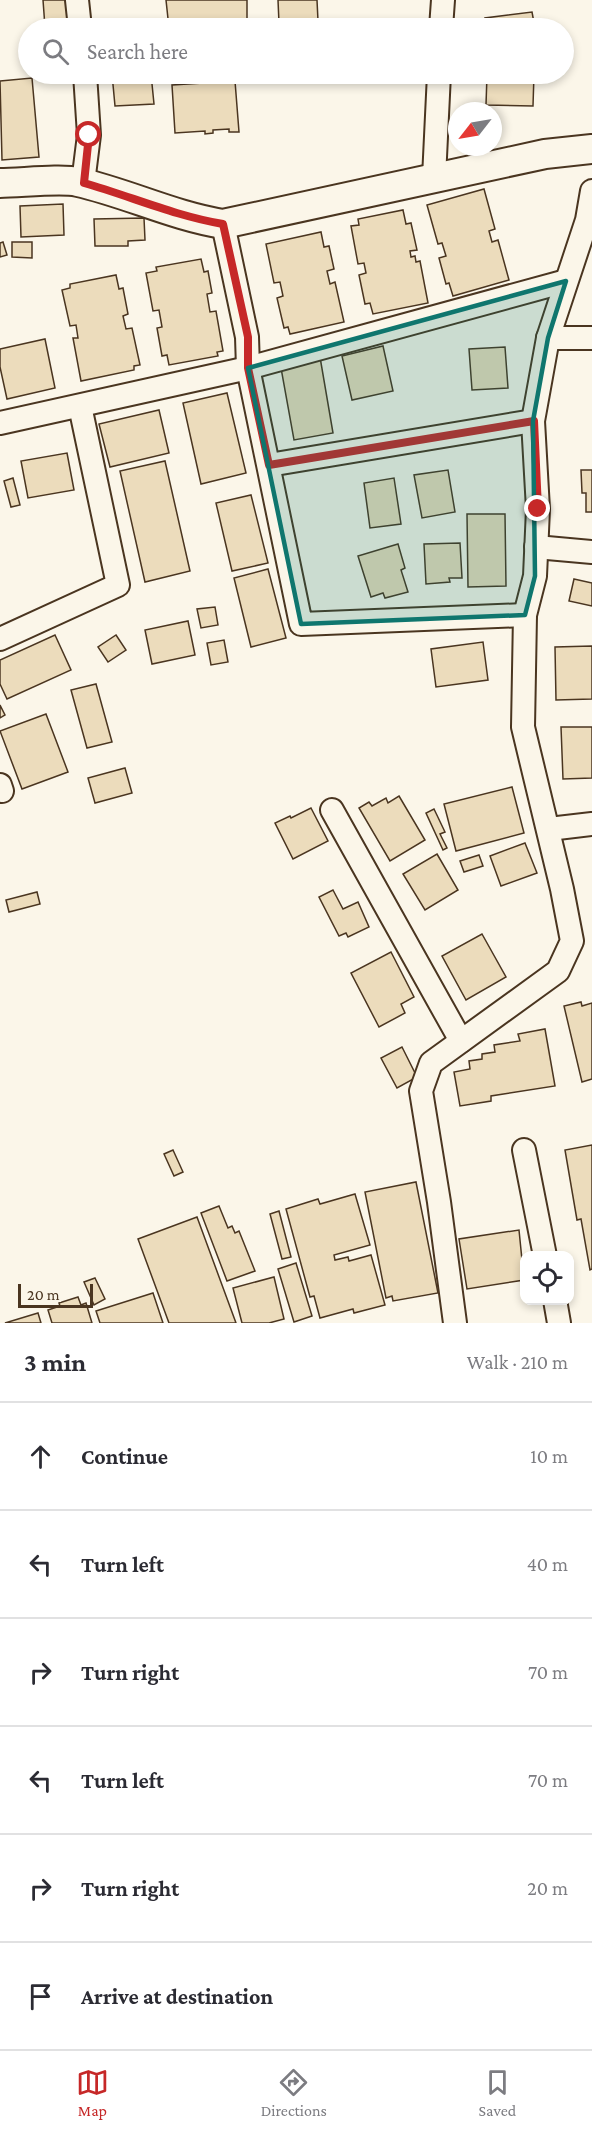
<!DOCTYPE html>
<meta charset="utf-8">
<style>
body{margin:0;font-family:"Crimson Pro",serif;background:#f7f7f7;color:#2b2b33}
.controls{position:absolute;right:18px;bottom:18px;display:grid;overflow:hidden;border-radius:12px;box-shadow:0 3px 9px #0003}
.controls button{width:54px;height:54px;display:grid;place-items:center;padding:0;border:0;border-bottom:2px solid #e1e1e2;background:#fff;color:#2b2b33;font:30px sans-serif}
.compass{position:absolute;left:448px;top:102px;width:54px;height:54px;border-radius:50%;background:#fff;box-shadow:0 3px 9px #0003;rotate:239deg}
.scale{position:absolute;left:18px;bottom:15px;width:75px;box-sizing:border-box;padding-left:6px;border:3px solid #4a3520;border-top:0;font-size:16px;line-height:21px;white-space:nowrap;color:#4a3520;-webkit-text-stroke:4px #fbf6e9;paint-order:stroke}
.stop{position:absolute;width:18px;height:18px;margin:-14px;border:4px solid #c62828;border-radius:50%;background:#fff}
.stop.end{background:#c62828;border-color:#fff;box-shadow:0 2px 6px #0008}
.list{margin:0;padding:0;list-style:none}
h2{display:flex;justify-content:space-between;align-items:center;height:78px;margin:0;padding:0 24px;font-size:26px}
h2 small{font-size:20px;font-weight:400;color:#7c7c81}
.list li{display:grid;grid-template-columns:39px 1fr auto;gap:18px;align-items:center;box-sizing:border-box;height:108px;padding:0 24px;border-top:2px solid #e1e1e2}
.list b{display:block;font-size:22px;white-space:nowrap}
.list em{font-size:20px;font-style:normal;color:#7c7c81}
.icon{flex:none;width:33px;height:33px;fill:none;stroke:currentColor;stroke-width:2;stroke-linecap:round;stroke-linejoin:round}
.map{position:relative;flex:none;width:592px;height:1323px;overflow:hidden}
.search{position:absolute;background:#fff;box-shadow:0 3px 9px #0003;left:18px;right:18px;top:18px;height:66px;display:flex;align-items:center;gap:15px;box-sizing:border-box;padding:0 21px;border-radius:33px;color:#7c7c81;font-size:22px}
.sheet{height:726px;background:#fff}
nav{display:flex;justify-content:space-around;align-items:center;box-sizing:border-box;height:84px;border-top:2px solid #e1e1e2;background:#fff;font-size:16px;color:#7c7c81}
nav a{display:grid;justify-items:center;gap:3px}
nav .on{color:#c62828}
.map>svg:first-child{display:block}
.building{fill:#ecdcbc;stroke:#4a3520;stroke-width:1.5}
.lines{fill:none;stroke-linecap:round;stroke-linejoin:round}
.minor-casing{stroke:#4a3520;stroke-width:26}
.tertiary-casing{stroke:#4a3520;stroke-width:32}
.minor{stroke:#fbf6e9;stroke-width:22}
.tertiary{stroke:#fbf6e9;stroke-width:28}
.route{stroke:#c62828;stroke-width:8}
.marked{fill:#0f766e;fill-opacity:0.2;stroke:#0f766e;stroke-width:4.5;stroke-linejoin:round}
</style>
<div class="map">
<svg width="592" height="1323" viewBox="0 0 592 1323">
<rect width="100%" height="100%" fill="#fbf6e9"/>
<g class="building">
<path d="M43 0H71L73 25 45 27Z"/>
<path d="M166 0H247V28H169Z"/>
<path d="M278 0H317L318 21 279 23Z"/>
<path d="M532 12 535 28H487L485 18Z"/>
<path d="M112 74H151L154 104 115 106Z"/>
<path d="M509 74H534L533 106 486 105 487 75 509 76Z"/>
<path d="M32 78 39 157 2 160 0 81Z"/>
<path d="M235 81 239 132H229V129L213 130V133L205 134V131L175 133 172 85Z"/>
<path d="M484 189 495 229 489 231 492 242 498 240 509 280 453 296 449 283 446 284 439 258 446 256 442 243 438 244 427 205Z"/>
<path d="M63 204 64 235 21 237 20 206Z"/>
<path d="M403 210 406 224 411 223 417 250 410 251 411 257 415 256 416 262 420 261 428 303 373 314 370 303 365 304 359 275 366 273 364 263 358 264 351 226 359 225 358 219Z"/>
<path d="M144 218 145 240 128 241V246H95L94 219Z"/>
<path d="M321 232 324 247 329 246 334 269 327 271 330 284 335 282 344 322 290 334 288 327 284 328 277 298 283 296 280 282 274 283 266 244Z"/>
<path d="M3 242 7 255 0 257V243Z"/>
<path d="M12 242H32V258L12 257Z"/>
<path d="M201 259 204 272 208 271 212 293 207 294 210 312 216 311 223 351 217 352 218 356 169 365 167 355 162 356 157 328 162 327 159 310 153 311 146 273 157 271 156 267Z"/>
<path d="M116 275 119 289 123 288 128 314 123 316 126 329 132 328 140 365 134 366V370L81 381 73 338H78L76 325 70 326 62 290 70 288V284Z"/>
<path d="M45 339 55 388 7 399 0 367V349Z"/>
<path d="M383 346 393 391 352 400 342 356Z"/>
<path d="M505 347 508 388 472 390 469 349Z"/>
<path d="M320 357 333 433 294 440 281 368Z"/>
<path d="M227 393 246 473 201 484 183 403Z"/>
<path d="M159 410 169 453 110 467 99 424Z"/>
<path d="M67 453 74 490 28 498 21 461Z"/>
<path d="M165 461 190 571 145 582 120 471Z"/>
<path d="M448 470 455 512 422 518 414 475Z"/>
<path d="M581 470H592V512H586V493H582Z"/>
<path d="M13 478 20 505 11 507 4 481Z"/>
<path d="M394 478 401 524 370 528 364 483Z"/>
<path d="M251 495 268 563 232 571 216 503Z"/>
<path d="M467 514H505L506 586 468 587Z"/>
<path d="M460 543 462 578H449L450 582 426 584 424 544Z"/>
<path d="M398 544 405 568 401 570 408 592 385 598 383 593 371 597 358 556Z"/>
<path d="M268 569 286 638 251 647 234 578Z"/>
<path d="M574 579 592 583V606L569 601Z"/>
<path d="M215 607 218 625 201 628 197 609Z"/>
<path d="M188 621 195 655 152 664 145 630Z"/>
<path d="M55 635 71 670 7 699 0 684V660Z"/>
<path d="M116 635 126 650 108 662 98 647Z"/>
<path d="M224 640 228 662 211 665 207 643Z"/>
<path d="M483 642 488 680 436 687 431 649Z"/>
<path d="M592 646V699L556 700 555 647Z"/>
<path d="M96 684 112 742 87 748 71 690Z"/>
<path d="M0 705 5 715 0 718Z"/>
<path d="M46 714 68 772 22 789 0 731Z"/>
<path d="M561 727H592V778L563 779Z"/>
<path d="M125 768 132 793 95 803 88 778Z"/>
<path d="M512 787 524 833 456 851 444 804Z"/>
<path d="M399 796 425 840 390 861 359 808 369 802 372 806 386 798 388 803Z"/>
<path d="M311 808 328 841 293 859 275 823 290 816 291 818Z"/>
<path d="M434 809 445 832 440 834 447 848 443 850 426 813Z"/>
<path d="M525 843 537 873 501 886 490 856Z"/>
<path d="M437 854 458 890 425 910 403 874Z"/>
<path d="M479 855 483 866 464 872 460 861Z"/>
<path d="M333 890 343 909 358 902 369 927 348 937 346 933 339 936 319 897Z"/>
<path d="M37 892 40 904 9 912 6 900Z"/>
<path d="M482 934 506 977 466 1000 442 956Z"/>
<path d="M391 952 414 997 401 1004 405 1013 379 1027 351 973Z"/>
<path d="M581 1002 582 1006 592 1003V1079L582 1082 564 1006Z"/>
<path d="M545 1029 555 1086 491 1096V1101L460 1106 454 1072 470 1069 469 1061 482 1059V1054L495 1052 494 1045 520 1041 518 1034Z"/>
<path d="M402 1047 417 1077 397 1088 381 1058Z"/>
<path d="M592 1145V1269L590 1270 581 1219 577 1220 565 1150Z"/>
<path d="M173 1150 183 1172 174 1176 164 1154Z"/>
<path d="M416 1182 438 1293 393 1301 392 1296 386 1298 365 1192Z"/>
<path d="M355 1194 370 1245 334 1255 335 1260 348 1257 349 1261 371 1255 385 1305 354 1313 353 1309 320 1318 314 1296 310 1297 286 1209 318 1199 320 1204Z"/>
<path d="M219 1206 228 1228 232 1226 235 1233 239 1231 255 1271 227 1281 201 1213Z"/>
<path d="M279 1211 291 1257 282 1259 270 1214Z"/>
<path d="M197 1217 236 1323H169L138 1239Z"/>
<path d="M519 1230 524 1280 467 1289 459 1239Z"/>
<path d="M296 1263 312 1316 294 1322 278 1269Z"/>
<path d="M274 1277 284 1319 269 1323H242L233 1288Z"/>
<path d="M95 1278 105 1299 94 1305 84 1282Z"/>
<path d="M153 1293 163 1323H100L96 1311Z"/>
<path d="M78 1297 81 1305 86 1303 92 1323H52L48 1310 60 1306 59 1303Z"/>
<path d="M38 1313 41 1323H5Z"/>
</g>
<g class="lines">
<defs>
<g id="minor">
<path d="M77 0 80 28"/>
<path d="M441 28 443 0"/>
<path d="M434 178 439 74"/>
<path d="M83 183 89 135 85 74"/>
<path d="M223 224 247 337 248 368 301 624 525 615"/>
<path d="M548 338H592"/>
<path d="M0 423 248 368 566 281"/>
<path d="M269 465 533 421"/>
<path d="M536 547 592 552"/>
<path d="M0 639 118 585 80 406"/>
<path d="M0 785 2 791"/>
<path d="M332 810 461 1041"/>
<path d="M549 829 592 824"/>
<path d="M524 1150 545 1256"/>
<path d="M555 1300 559 1323"/>
<path d="M455 1323 439 1202 421 1091 431 1063 558 971 572 941 562 889 523 727 525 615 535 576 538 509 533 421 548 338 587 220 592 191"/>
</g>
<path id="tertiary" d="M0 183C20 183 61 178 78 182 127 193 173 216 223 224L545 154 592 149"/>
</defs>
<use href="#minor" class="minor-casing"/>
<use href="#tertiary" class="tertiary-casing"/>
<use href="#minor" class="minor"/>
<use href="#tertiary" class="tertiary"/>
</g>
<g class="lines">
<path class="route" d="M89 135 84 183C130 196 175 216 223 224L248 337V368L269 465 534 421 538 509"/>
</g>
<path class="marked" d="M566 281 548 338 533 421 535 576 525 615 301 624 248 368Z"/>
</svg>
<div class="controls">
<button><svg class="icon" aria-label="locate" viewBox="0 0 24 24"><circle cx="12" cy="12" r="6"/><path d="M12 2v4M12 18v4M2 12h4M18 12h4"/></svg></button>
</div>
<svg class="compass" viewBox="-18 -18 36 36"><path d="M0-13l5 13h-10z" fill="#e53935"/><path d="M0 13l5-13h-10z" fill="#7c7c81"/></svg>
<div class="scale">20 m</div>
<div class="stop" style="left:89px;top:135px"></div>
<div class="stop end" style="left:538px;top:509px"></div>
<div class="search"><svg class="icon" aria-label="search" viewBox="0 0 24 24"><circle cx="10" cy="10" r="6"/><path d="M15 15l6 6"/></svg>Search here</div>
</div>
<section class="sheet">
<h2>3 min<small>Walk · 210 m</small></h2>
<ul class="list">
<li><svg class="icon" aria-label="ahead" viewBox="0 0 24 24"><path d="M12 20V5M6 11l6-6 6 6"/></svg><div><b>Continue</b></div><em>10 m</em></li>
<li><svg class="icon" aria-label="left" viewBox="0 0 24 24"><path d="M17 20v-9H6M10 6l-5 5 5 5"/></svg><div><b>Turn left</b></div><em>40 m</em></li>
<li><svg class="icon" aria-label="right" viewBox="0 0 24 24"><path d="M7 20v-9h11M14 6l5 5-5 5"/></svg><div><b>Turn right</b></div><em>70 m</em></li>
<li><svg class="icon" aria-label="left" viewBox="0 0 24 24"><path d="M17 20v-9H6M10 6l-5 5 5 5"/></svg><div><b>Turn left</b></div><em>70 m</em></li>
<li><svg class="icon" aria-label="right" viewBox="0 0 24 24"><path d="M7 20v-9h11M14 6l5 5-5 5"/></svg><div><b>Turn right</b></div><em>20 m</em></li>
<li><svg class="icon" aria-label="arrive" viewBox="0 0 24 24"><path d="M6 21V4h12l-3 4 3 4H6"/></svg><div><b>Arrive at destination</b></div></li>
</ul>
</section>
<nav>
<a class="on"><svg class="icon" aria-label="map" viewBox="0 0 24 24"><path d="M3 6l6-2 6 2 6-2v14l-6 2-6-2-6 2zM9 4v14M15 6v14"/></svg>Map</a>
<a><svg class="icon" aria-label="directions" viewBox="0 0 24 24"><path d="M12 3l9 9-9 9-9-9zM9 14v-3h6M13 9l2 2-2 2"/></svg>Directions</a>
<a><svg class="icon" aria-label="saved" viewBox="0 0 24 24"><path d="M7 4h10v16l-5-4-5 4z"/></svg>Saved</a>
</nav>
